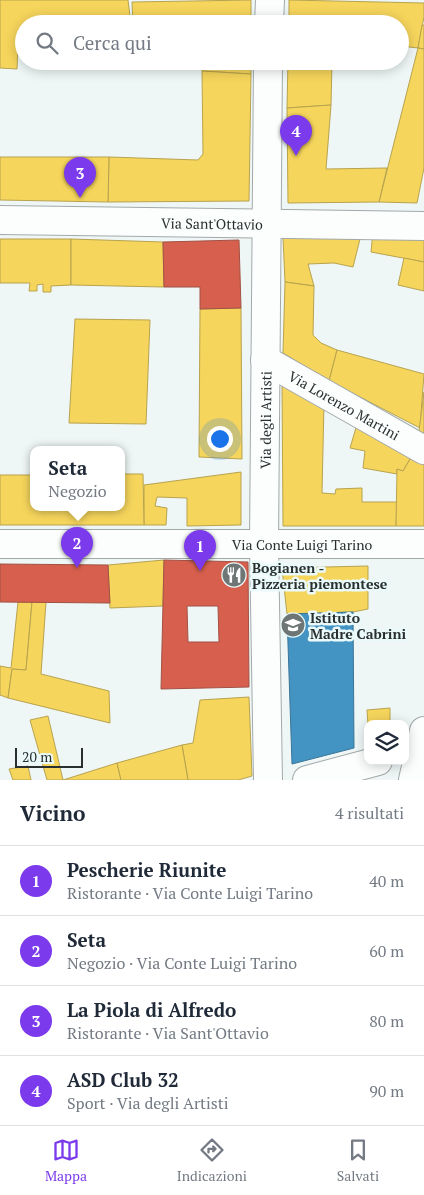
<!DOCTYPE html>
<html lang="it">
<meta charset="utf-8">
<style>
body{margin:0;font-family:"PT Serif",serif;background:#f2f2f3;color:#1f2937}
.controls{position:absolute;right:15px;bottom:15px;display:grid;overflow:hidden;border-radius:10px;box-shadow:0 2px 12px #0003}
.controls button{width:45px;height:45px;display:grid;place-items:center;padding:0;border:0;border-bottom:1px solid #e0e1e3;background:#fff;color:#1f2937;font:25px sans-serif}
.scale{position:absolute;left:15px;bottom:12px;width:68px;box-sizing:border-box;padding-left:5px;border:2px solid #292f2f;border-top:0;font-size:14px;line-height:18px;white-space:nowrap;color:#292f2f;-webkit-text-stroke:4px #eaf9f9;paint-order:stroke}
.you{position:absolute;left:219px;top:438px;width:18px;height:18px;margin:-12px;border:4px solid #fff;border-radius:50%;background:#1a73e8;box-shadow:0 0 0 8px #1a73e833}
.badge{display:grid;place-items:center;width:32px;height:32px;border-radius:50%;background:#7c3aed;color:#fff;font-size:16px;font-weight:700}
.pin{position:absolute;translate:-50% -41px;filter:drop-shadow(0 1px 2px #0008)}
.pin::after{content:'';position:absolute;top:26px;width:18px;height:15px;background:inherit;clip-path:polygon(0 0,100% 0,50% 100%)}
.popup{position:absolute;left:30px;top:446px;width:95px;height:65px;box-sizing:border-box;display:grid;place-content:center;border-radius:10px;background:#fff;filter:drop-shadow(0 1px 4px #0005);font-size:16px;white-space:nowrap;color:#747a83}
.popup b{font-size:19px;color:#1f2937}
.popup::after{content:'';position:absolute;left:50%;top:100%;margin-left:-10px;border:10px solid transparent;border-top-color:#fff}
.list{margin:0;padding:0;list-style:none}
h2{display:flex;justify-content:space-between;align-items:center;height:65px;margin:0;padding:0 20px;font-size:21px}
h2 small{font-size:16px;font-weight:400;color:#747a83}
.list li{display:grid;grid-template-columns:32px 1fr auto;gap:15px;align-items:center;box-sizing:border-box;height:70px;padding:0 20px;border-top:1px solid #e0e1e3}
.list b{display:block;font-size:19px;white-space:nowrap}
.list p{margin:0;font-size:16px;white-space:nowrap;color:#747a83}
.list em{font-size:16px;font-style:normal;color:#747a83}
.icon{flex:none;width:28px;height:28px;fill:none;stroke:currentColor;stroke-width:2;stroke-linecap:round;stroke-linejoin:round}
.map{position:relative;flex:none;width:424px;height:780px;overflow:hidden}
.search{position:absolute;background:#fff;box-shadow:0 2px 12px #0003;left:15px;right:15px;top:15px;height:55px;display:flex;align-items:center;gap:12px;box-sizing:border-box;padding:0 18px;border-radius:28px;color:#747a83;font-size:19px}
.sheet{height:345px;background:#fff}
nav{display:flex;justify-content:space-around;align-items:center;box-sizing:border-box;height:70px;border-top:1px solid #e0e1e3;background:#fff;font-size:14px;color:#747a83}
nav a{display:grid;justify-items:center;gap:2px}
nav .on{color:#7c3aed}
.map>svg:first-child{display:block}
.homes{fill:#f6d55c;stroke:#b8a34e}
.shops{fill:#d6604d;stroke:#a25144;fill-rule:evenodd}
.schools{fill:#4393c3;stroke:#3b7597}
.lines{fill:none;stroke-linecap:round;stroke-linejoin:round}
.minor-casing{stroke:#a3a9a9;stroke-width:30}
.minor{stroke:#fcfefe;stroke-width:28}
.labels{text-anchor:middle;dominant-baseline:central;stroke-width:5;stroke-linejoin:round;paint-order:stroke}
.street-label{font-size:14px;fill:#292f2f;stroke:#eaf9f9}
.poi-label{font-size:14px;font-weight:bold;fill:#292f2f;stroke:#eaf9f9;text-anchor:start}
</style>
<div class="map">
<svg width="424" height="780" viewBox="0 0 424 780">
<rect width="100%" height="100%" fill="#eef6f6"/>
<g class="homes">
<path d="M0 0H128L131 24H24V44H18L17 69 0 68Z"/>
<path d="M251 0V24H133L132 2Z"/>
<path d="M289 0 424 3V17L418 48 400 46V24H289Z"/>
<path d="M422 25H424V49L418 48Z"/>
<path d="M418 48 424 49V168L417 203 379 202Z"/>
<path d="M202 61H251V74L202 71Z"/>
<path d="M288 61H332L331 105 287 108Z"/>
<path d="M202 71 251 74 249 201 108 202 109 157 198 160 203 154Z"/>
<path d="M331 105 326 169 387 168 379 202 288 203 287 108Z"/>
<path d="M0 157H109L108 202 0 200Z"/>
<path d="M373 231 424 238V262L371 252Z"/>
<path d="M283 237 360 239 353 267 334 263 308 264 314 286 285 282Z"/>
<path d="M0 239H71V285L51 286V292H43V284L37 285V291H29L30 283H0Z"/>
<path d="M71 239 163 242 164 287 71 285Z"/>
<path d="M404 258 424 262V291L398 285Z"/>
<path d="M285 282 314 286 313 335 321 343 337 350 329 381 283 353Z"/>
<path d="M241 308 242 459 199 457 200 309Z"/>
<path d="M75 319 150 320 146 424 69 423Z"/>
<path d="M337 350 424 374 420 428 329 381Z"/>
<path d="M282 384 324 403 322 493 335 494 336 489 362 488V502H397L396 526H283Z"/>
<path d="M424 392V442L418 439Z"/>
<path d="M358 421 413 454 403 471 397 469V474L363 468 365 451 350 448Z"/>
<path d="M413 454 424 461V526H396L397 469 403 471Z"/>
<path d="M241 472V525L187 526V498L157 497 155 506 167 508 166 525H144V485Z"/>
<path d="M121 474H143L144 525H0V475H33V507H121Z"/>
<path d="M164 560 163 606 110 608 108 565Z"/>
<path d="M368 566V609L353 612 287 614 282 568Z"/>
<path d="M18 602H32L26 670 12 669 8 698 0 695V666L11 668Z"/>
<path d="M32 602H46L41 674 109 691 110 723 8 698 12 669 26 670Z"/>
<path d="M249 697 252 776 238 780H188L182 745 193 743 200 700Z"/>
<path d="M390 708V724L368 725 367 710Z"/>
<path d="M48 716 63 780 117 763 121 780H47L30 720Z"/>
<path d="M182 745 188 780H121L117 763Z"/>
<path d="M28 766 31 780H13L9 769Z"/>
</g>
<g class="shops">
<path d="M239 240 241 308 200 309V287H164L163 242Z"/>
<path d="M164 560 248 562 249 687 161 689ZM187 606H218L219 642H188Z"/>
<path d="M0 564 108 565 110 603 0 602Z"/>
</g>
<path class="schools" d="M353 612 354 748 292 764 287 614Z"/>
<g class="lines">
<defs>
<g id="minor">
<path d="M269 24 270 0"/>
<path id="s1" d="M0 220 424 226"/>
<path id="s2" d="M265 360 424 450"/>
<path id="s3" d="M0 544H424"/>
<path id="s4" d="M268 780 264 545 268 61"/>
<path d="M307 780 378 761"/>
<path d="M413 780 424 731"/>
</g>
</defs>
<use href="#minor" class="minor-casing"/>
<use href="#minor" class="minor"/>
</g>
<defs>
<symbol id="restaurant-disc" viewBox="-11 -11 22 22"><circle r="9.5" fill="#6e7575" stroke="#eaf9f9"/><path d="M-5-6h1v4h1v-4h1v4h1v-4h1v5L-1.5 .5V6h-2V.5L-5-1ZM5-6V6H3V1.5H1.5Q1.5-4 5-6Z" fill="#fff"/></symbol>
<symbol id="school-disc" viewBox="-11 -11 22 22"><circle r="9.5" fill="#6e7575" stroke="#eaf9f9"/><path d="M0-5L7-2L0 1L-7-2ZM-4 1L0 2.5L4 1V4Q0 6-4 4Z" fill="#fff"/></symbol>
</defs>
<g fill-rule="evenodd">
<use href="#restaurant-disc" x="220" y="561" width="28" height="28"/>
<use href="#school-disc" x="279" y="611" width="28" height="28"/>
</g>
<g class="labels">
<g class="street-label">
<text stroke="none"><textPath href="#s1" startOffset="212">Via Sant'Ottavio</textPath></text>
<text stroke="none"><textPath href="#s2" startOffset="91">Via Lorenzo Martini</textPath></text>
<text stroke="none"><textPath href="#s4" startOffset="360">Via degli Artisti</textPath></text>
<text stroke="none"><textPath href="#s3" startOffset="302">Via Conte Luigi Tarino</textPath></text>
</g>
<g class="poi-label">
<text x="252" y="567">Bogianen -<tspan x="252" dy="16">Pizzeria piemontese</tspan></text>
<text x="310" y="617">Istituto<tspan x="310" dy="16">Madre Cabrini</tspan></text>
</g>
</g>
</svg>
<div class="controls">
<button><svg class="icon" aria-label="layers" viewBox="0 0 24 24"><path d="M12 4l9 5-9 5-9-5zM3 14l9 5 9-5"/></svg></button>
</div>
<div class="scale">20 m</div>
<div class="you"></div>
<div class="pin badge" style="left:200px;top:571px">1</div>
<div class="pin badge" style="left:77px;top:568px">2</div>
<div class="popup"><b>Seta</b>Negozio</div>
<div class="pin badge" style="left:80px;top:198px">3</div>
<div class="pin badge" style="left:296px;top:156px">4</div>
<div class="search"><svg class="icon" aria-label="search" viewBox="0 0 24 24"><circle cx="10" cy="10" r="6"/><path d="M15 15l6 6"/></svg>Cerca qui</div>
</div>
<section class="sheet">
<h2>Vicino<small>4 risultati</small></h2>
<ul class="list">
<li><span class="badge">1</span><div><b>Pescherie Riunite</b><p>Ristorante · Via Conte Luigi Tarino</p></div><em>40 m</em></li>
<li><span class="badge">2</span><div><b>Seta</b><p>Negozio · Via Conte Luigi Tarino</p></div><em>60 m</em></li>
<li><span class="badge">3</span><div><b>La Piola di Alfredo</b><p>Ristorante · Via Sant'Ottavio</p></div><em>80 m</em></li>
<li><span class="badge">4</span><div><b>ASD Club 32</b><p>Sport · Via degli Artisti</p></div><em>90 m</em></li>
</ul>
</section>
<nav>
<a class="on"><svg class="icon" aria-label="map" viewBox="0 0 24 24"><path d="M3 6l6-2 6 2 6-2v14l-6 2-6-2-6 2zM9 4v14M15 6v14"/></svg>Mappa</a>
<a><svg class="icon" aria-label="directions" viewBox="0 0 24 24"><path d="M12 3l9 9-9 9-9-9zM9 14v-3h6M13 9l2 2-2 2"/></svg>Indicazioni</a>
<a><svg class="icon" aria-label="saved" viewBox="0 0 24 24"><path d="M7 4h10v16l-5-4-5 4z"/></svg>Salvati</a>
</nav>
